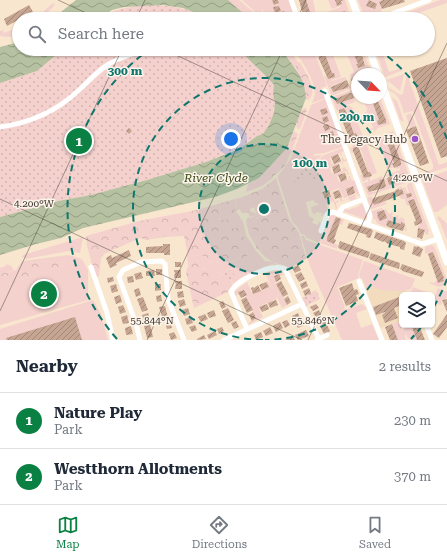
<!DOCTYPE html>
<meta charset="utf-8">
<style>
body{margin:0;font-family:"Roboto Serif",serif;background:#f2f2f3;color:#1f2937}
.controls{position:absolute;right:12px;bottom:12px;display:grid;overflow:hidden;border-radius:6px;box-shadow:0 1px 3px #0004}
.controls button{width:36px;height:36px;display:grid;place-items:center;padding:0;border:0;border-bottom:1px solid #e0e1e3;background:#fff;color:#1f2937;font:20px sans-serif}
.compass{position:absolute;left:351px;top:68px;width:36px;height:36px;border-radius:50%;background:#fff;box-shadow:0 1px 3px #0004;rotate:115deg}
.you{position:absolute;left:231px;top:139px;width:14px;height:14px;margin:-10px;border:3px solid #fff;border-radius:50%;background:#1a73e8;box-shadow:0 0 0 6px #1a73e833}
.badge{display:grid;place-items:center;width:26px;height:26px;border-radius:50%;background:#0b8043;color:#fff;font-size:13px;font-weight:700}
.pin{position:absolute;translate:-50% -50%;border:2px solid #fff;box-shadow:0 1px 4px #0006}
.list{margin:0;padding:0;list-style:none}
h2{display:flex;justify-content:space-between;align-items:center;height:52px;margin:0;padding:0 16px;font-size:17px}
h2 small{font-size:13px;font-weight:400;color:#747a83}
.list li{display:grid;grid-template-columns:26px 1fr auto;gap:12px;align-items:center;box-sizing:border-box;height:56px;padding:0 16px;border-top:1px solid #e0e1e3}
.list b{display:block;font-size:15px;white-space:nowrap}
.list p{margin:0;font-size:13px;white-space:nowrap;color:#747a83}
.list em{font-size:13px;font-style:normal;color:#747a83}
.icon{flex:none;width:22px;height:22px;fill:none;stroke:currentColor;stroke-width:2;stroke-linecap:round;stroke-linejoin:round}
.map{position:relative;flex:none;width:447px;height:340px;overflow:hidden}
.search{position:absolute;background:#fff;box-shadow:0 1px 3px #0004;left:12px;right:12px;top:12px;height:44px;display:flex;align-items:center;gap:10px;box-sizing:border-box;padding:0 14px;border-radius:22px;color:#747a83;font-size:15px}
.sheet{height:164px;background:#fff}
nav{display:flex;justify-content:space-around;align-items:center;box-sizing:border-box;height:56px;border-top:1px solid #e0e1e3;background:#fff;font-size:11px;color:#747a83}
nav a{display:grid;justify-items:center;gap:2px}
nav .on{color:#0b8043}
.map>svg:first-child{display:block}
.built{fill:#f3dcbd}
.green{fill:#f4d1cd;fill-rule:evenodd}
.forest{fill:url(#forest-crowns)}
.park{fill:url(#park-dots)}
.water{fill:url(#water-waves)}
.building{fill:url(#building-hatch)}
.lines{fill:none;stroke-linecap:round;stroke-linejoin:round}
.street{stroke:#fff;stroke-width:5}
.secondary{stroke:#fff;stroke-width:7}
.ticks{fill:none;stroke:#3f372e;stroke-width:1;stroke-opacity:0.45}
.ring{fill:none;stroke:#0f766e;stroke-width:2;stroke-dasharray:7 5}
.poi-dot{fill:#9e54c7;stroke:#fdf5ec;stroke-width:1.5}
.labels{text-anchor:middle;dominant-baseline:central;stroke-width:3;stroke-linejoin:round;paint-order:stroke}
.poi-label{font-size:11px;fill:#3f372e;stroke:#fdf5ec;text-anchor:end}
.water-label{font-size:12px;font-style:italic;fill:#3a4815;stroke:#fdf5ec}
.ticks-label{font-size:10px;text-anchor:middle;fill:#3f372e;stroke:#fdf5ec;stroke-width:3;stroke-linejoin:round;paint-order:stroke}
.centre{fill:#0f766e;stroke:#fdf5ec;stroke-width:2}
.ring-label{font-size:12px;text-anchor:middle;font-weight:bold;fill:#0f766e;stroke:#fdf5ec;stroke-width:3;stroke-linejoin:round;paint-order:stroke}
</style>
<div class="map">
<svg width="447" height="340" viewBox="0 0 447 340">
<defs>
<pattern id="forest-crowns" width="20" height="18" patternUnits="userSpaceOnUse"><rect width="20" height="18" fill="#f4d1cd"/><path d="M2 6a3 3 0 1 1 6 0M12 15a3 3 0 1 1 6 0" fill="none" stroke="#d2b4b0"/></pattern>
<pattern id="park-dots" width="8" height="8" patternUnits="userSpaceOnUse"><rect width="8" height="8" fill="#f4d1cd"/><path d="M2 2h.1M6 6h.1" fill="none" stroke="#d2b4b0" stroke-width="1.8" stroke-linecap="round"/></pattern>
<pattern id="water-waves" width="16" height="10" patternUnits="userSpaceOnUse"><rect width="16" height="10" fill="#b6c1a1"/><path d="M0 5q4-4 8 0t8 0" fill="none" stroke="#959e84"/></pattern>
<pattern id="building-hatch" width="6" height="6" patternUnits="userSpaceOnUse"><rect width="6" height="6" fill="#c6a593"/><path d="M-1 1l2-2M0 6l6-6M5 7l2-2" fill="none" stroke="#a28778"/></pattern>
</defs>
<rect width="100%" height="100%" fill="#f9e6ce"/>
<path class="built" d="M361 275 406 291 408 295H402V312L398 313 401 321 380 328Z"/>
<g class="green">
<path d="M228 0H239L258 16 250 17V19Z"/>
<path d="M242 0H272L274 5 279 3 278 0H289L295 19H290V17L285 19H264L263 10 262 9 261 17Z"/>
<path d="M306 0H313L316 14 303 19 301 14 303 13 305 17 310 15Z"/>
<path d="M328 0H335L337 6 342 4V0H345L351 18 343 19 347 16 345 11 335 14 330 17V19H328L327 12 341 7 340 6 332 9Z"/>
<path d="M358 0H383L379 2 382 13 373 17 363 13Z"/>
<path d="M440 0H447V3L401 19H390Z"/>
<path d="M53 3 55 5 41 19H35Z"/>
<path d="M19 27V34L9 37 0 36V31L3 30 4 33Z"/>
<path d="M282 49H288L299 63 300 62 301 64H298L295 68 285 54 279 51Z"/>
<path d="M293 49H313L327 86 321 88 325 98 312 103C313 100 315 96 315 93 316 83 300 57 293 49Z"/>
<path d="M327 49H331L341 77 332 80V81L345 77 347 80 331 86 333 92H336L350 85 351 88 334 95 331 94 324 76H325L328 79 335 77 334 73H332L325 54 320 56V58L319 61 315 52Z"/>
<path d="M345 49H353L358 64H356L358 68 365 66V63L359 49H362L372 74H357V77L351 79 350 74 364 69V68L354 72Z"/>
<path d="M375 49H381L389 72 402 68 403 70 385 77Z"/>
<path d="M404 74 400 91 387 80Z"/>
<path d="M407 74 439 165 447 162V167L421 176V174L433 169V165L413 111 404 113C401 104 400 95 390 91L388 87 400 95 403 94Z"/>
<path d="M352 90 355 102 343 106V107L350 105V107H352L364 139 352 143 351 141 348 142 346 137 348 136 351 140 357 137 356 134H354L348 113 344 108 337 111 332 98 335 96ZM349 93H352L354 98 337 104 335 99Z"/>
<path d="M392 97 397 101 404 122 400 120Z"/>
<path d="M372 98H380L390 124 378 128 374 132 373 129 370 130 369 129 373 128 368 113 364 114 363 113 367 112 366 109 368 110 363 101ZM377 99 382 110 385 123 379 125 377 121 379 120 372 101Z"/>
<path d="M325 99 343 147 324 153 314 154V156L322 155 315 162H316L324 155 343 148 344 151 341 152 342 156H341L340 153 330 158 332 164 343 161 341 158 343 157 344 160 347 159 348 160 343 162V166L342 162 330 168 332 174 343 171 342 168 345 167 346 169H347L349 174 347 175V171L337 176 339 182 349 179 351 181 348 176H350L352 181 355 180 361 198 359 195 357 196 358 193 356 194 352 186 346 189 348 197 355 194 356 199 350 201 349 198V199L341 202 339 198 342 197 341 194 343 199H342V201L348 199V197L344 198 339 188 332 191 335 202 338 200 339 202 336 203 337 208 336 209 333 201 330 202 329 198 331 197V191L329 192 328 188 322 191 323 197H324L325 199H327L330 202 326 204 328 209 322 216H321L322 213 316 212 315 215 312 212 311 207 318 205V203H315L314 200 306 202 309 216 314 219 312 223 318 225 319 221 321 224 319 231 323 233 319 243 307 238 305 235 301 234 298 228 292 221 278 178V176L291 158 311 105Z"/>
<path d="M411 113 416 126 410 128 406 115Z"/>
<path d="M393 131 411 181 368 196 363 183 368 182V179L363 182 360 175H362L364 178 370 176V181L382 176 383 179 379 180 380 182 368 187 369 192H374L386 186 384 179 387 178 389 185H393L406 179 404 174 392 178 391 176 387 177 386 175 400 170V168L396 169V167L401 165 392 137 390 134 385 136 394 163 392 164 394 167 388 169 377 138 373 139 376 136 379 137Z"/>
<path d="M365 140 377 173 371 175 370 172H368L362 152 358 146 353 148 354 152 352 153 350 148 353 147 352 145Z"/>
<path d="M286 148 289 152 292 151 289 157 288 155C276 157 276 167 272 177H274L262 186 246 192 248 184 259 178Z"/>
<path d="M447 171V205L437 212H434L422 179Z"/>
<path d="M411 182 429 231 428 235 425 234V230L418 228V226L422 223C422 217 417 209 416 202L408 206 407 205H406L405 199H401L399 196 404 194 402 189H397V188L401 186 402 188 405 187 408 194H406L408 198 412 196 411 193H409L407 186 408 184Z"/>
<path d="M262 194 265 195C268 202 271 203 268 210L271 216C263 216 257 215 253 222L257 236 255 241 256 243V246L249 234 246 221 248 217 250 218 257 215 254 207 250 209 251 212H254L257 215 250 217 248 213H242L240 209 236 211 243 222 246 235 256 251 265 261 273 262 276 265 275 266 273 264 263 267 262 269 247 276H244L235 282 234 285 231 279V269H227L222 276 230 280 233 285 228 292 227 287 221 279 219 273 215 272H212L190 262 188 266 187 254 188 255 200 256H204L208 262 210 263 216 260 218 263 232 262 239 257 248 255C246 247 249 240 240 234V231L233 228V224L230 219 221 220 219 219 221 214 231 213 237 207 236 200 235 199 240 198 245 200Z"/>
<path d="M372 196 374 205 385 201 387 204 371 209 367 198Z"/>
<path d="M360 204 363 205 367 216 366 219H364L343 211 345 209 348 210 359 206Z"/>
<path d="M382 208 383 210 377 212 378 218H387L384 210 386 209 388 213 391 214V212L393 213 392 216 396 217 397 215H399L398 218 400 219 401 217 404 219 407 231 404 230 405 224 402 222 401 224 388 220 385 227 377 223 375 219H373L372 211Z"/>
<path d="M333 215 344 220 342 225 339 224 341 219 336 218 327 238V241L338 245 337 249 320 243 330 216Z"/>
<path d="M439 216 447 224V240L440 222 437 218Z"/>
<path d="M301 236H304L306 240 363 260 358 274 359 278 337 287 345 307 344 308 345 310 361 304 365 306 367 309 356 313 361 328 372 324 379 340H342L310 266Z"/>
<path d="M83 237 80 253 69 251 26 259 22 257 23 255Z"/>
<path d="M432 245 434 246 447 280V284L439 287 429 283 430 282 434 283 437 280 439 283 443 281 435 254 433 252 428 254 425 253V247Z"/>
<path d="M259 250 265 252 273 259 284 257 289 258 303 259 305 255 306 259 289 268C285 265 283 265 279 264 271 262 264 257 259 250Z"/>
<path d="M68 255V262C56 263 45 260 33 263L30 260Z"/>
<path d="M82 259 88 270V300L0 325V287Z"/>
<path d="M364 261 415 279 411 289C405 292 397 290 391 291V290L384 291V290L380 289V290L373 286 367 290 362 278H360L359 274Z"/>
<path d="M6 264 11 266 14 270 0 274V268L6 266Z"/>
<path d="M281 270 284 274 280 276 278 274 274 276 276 282H275L287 305 282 308 276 295 277 299 258 307 263 317 250 324 248 323 256 318 243 290 238 292 239 294 235 296V291L247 282 254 297 253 294 269 287 266 282 268 281 273 289 265 273Z"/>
<path d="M413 287 432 294 426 295 421 293 410 295Z"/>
<path d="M438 288 447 292V298L441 300 442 304 440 305 433 301Z"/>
<path d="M93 300 101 314 108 340H0V329Z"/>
<path d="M400 321 402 331 404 330 403 328 406 329 405 325H411L417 340H410L409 338 408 339 406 334 405 336 406 340H398L392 324Z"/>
</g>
<g class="forest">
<path d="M301 64C307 75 318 89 309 100L305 99 295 71 296 66 298 64Z"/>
<path d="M304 108H306L307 110 300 129H298L296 126 299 113Z"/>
<path d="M294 131 298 134 292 151 289 152 286 149Z"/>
<path d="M284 155H289C289 163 279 173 272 177L270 173V169L276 166 277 160Z"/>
<path d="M276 178 289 219 299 233 305 255 303 259 296 260 284 257 280 259H273L256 248V243L255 241 257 237C247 224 255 214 270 216L268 210 270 205 269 202 263 195 245 200 240 198 262 189Z"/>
<path d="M235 199 237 205 235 211 229 216 221 214 219 219 221 220 232 219 234 223 233 228 235 229 237 227 240 229V234C250 241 246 247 248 255L242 258 239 257 233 261 219 264 216 260 210 263 205 260 204 256H200L188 255 184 236 165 237 146 240 140 238 104 254 101 258 99 276 96 278 87 246 86 236 139 221 197 210Z"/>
<path d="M68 255 76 257 82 259 0 287V274L16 270 22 261 30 260 33 263C45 260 56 263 68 262Z"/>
<path d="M194 261 204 269 219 273 221 279 227 285 228 292 194 308 186 272 190 262Z"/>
</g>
<g class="park">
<path d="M148 5C171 5 191 9 211 19H99C114 8 130 7 148 5Z"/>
<path d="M63 49H238L268 78 274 85 273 94 275 102 274 113 269 125 263 134 257 136 239 148 206 162 147 180 91 195 58 201 0 217V83L37 71Z"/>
<path d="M304 166 308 167 313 172 315 171V169L319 170 320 173V176L317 179H314L307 174 304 175 302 181 296 183 294 182 295 176 301 173V169Z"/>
<path d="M228 269 233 272 234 275 231 279 233 285 230 280 226 281 222 277 223 273Z"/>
<path d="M316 290 320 299 306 306 302 298Z"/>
</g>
<g class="water">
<path d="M76 0H228L250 19H211L183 8 163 5 124 7 112 10 99 19H52Z"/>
<path d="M19 42V49H63L37 71 0 83V47Z"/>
<path d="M238 49H281L279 51 285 54 300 76 304 85 306 98 287 148 259 178 237 189 215 197 83 228 61 238 36 244 0 255V217L58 201 91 195 147 180 206 162 239 149 257 136 263 134 269 125 274 113 275 102 273 94 274 85 268 78Z"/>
</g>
<g class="building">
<path d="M272 0H278L279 3 274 5Z"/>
<path d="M299 0H306L311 15 305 17 303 15Z"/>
<path d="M335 0H344L341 1 342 4 337 6Z"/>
<path d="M369 0 377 4 375 9 366 6Z"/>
<path d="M383 0H404L405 2 382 9 379 2Z"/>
<path d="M29 5 33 12 7 26 4 19Z"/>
<path d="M279 6 281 11 275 13 273 7Z"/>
<path d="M284 11 286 17 281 19 279 13Z"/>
<path d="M345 11 347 16 344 18 330 19 329 17 335 14Z"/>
<path d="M353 49H359L360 52 361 51 365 66 358 68 356 64H358L352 50Z"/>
<path d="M325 54 332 73H334L335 77 328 79 319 59V56Z"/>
<path d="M447 58V156L441 158 410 71Z"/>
<path d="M355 77H357V84H353L351 79Z"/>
<path d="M347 80 349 86 347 88 333 92 331 87Z"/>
<path d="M349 93H352L354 98 337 104 335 99Z"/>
<path d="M377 99 386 120V123L378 125 377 121 379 120 372 101Z"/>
<path d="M326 108 328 113 322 115 320 110Z"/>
<path d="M344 108 347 113 354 134 356 133 358 137 350 140 339 113V110Z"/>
<path d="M327 116 329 121 324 123 322 118Z"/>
<path d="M328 124 330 129 325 131 323 126Z"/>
<path d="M416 126 429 163 420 166 406 130Z"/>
<path d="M129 128 132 131 129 134 126 131Z"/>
<path d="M333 131 334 136 329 138 327 133Z"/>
<path d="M390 134 401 162V165L394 168 392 163H394L385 136Z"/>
<path d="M337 138 339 143 333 145 331 140Z"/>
<path d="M358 146 368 172H370L372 176 364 178 353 151V148Z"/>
<path d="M338 154 341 161 334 164 331 157Z"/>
<path d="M339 164 341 171 334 174 332 167Z"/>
<path d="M345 173 347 179 341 182 338 175Z"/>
<path d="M404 173 406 179 404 181 389 185 387 178 391 176 392 178Z"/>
<path d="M384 179 386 186 384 188 369 192 367 187 380 182 379 180Z"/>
<path d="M353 186 355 193 348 196 346 189Z"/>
<path d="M399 189V190L402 189 404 194 374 205 372 200 374 198 396 191 395 190Z"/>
<path d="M329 190 331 197 325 199 322 192Z"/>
<path d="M339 190 342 197 335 199 333 192Z"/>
<path d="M411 193 412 196 407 198 406 194Z"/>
<path d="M414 199 422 220V223L415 226 414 222 416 221 408 201Z"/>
<path d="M384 210 387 218 380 221 378 218 377 212Z"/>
<path d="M336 217 341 219 334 239 336 240 334 244 327 241V238Z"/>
<path d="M388 220 401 224V222L405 224 403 231 388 227 386 225Z"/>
<path d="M349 223 371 229 373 231 370 238 366 237 367 235 347 228Z"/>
<path d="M418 228 425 230 422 239 417 237Z"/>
<path d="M376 232 404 241 406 243 404 250 400 249V247L388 244 384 241 383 242 374 238Z"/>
<path d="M340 241 370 252 368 258 340 249 338 247Z"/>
<path d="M163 244H170V255H164V253H146V247L163 246Z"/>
<path d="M414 246 417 247V246L423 249 420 257 412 254Z"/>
<path d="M129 250 131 256 116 263 117 265 110 268 106 258 111 255 112 258Z"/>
<path d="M433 252 444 278 443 279 444 281 438 283 428 254Z"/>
<path d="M371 253 400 263 399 269 371 260 369 258Z"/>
<rect x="175" y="262" width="6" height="5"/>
<path d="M402 264 424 272 422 277 402 271V270L400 269Z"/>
<path d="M298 265 301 270 295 273 292 268Z"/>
<rect x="156" y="269" width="6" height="6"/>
<path d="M154 270 155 276H146V271Z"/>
<path d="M174 270H181V278H174L175 272H174Z"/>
<path d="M141 272 143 278 136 280 134 274Z"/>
<path d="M301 272 305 279 299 282 295 275Z"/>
<path d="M279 274 281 279 276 282 274 276Z"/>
<path d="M133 276 134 282 128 283 127 277Z"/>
<path d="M113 277 114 281 108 283 107 278Z"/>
<path d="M175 281H182V289H175L176 283H175Z"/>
<path d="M281 281 288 294 283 297 276 284Z"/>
<path d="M306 281 308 286 302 289 300 284Z"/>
<path d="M266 282 269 287 262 290 259 285Z"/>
<path d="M352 283 354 290 357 289 359 294 356 295 358 301 346 306 339 288Z"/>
<path d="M116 284 118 291 112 293 110 286Z"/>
<path d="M155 284H161V290L155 291Z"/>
<path d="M258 285 261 291 253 294 251 288 253 287 254 288Z"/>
<path d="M139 288 141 295 136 297 134 290Z"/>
<path d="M309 288 311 293 305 296 303 291Z"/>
<path d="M244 290 247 295 241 298 238 292Z"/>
<path d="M183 291 184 297 178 298 177 292Z"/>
<path d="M120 295 122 302 116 304 114 297Z"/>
<path d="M161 295 162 301 157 302 156 296Z"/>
<path d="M288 296 291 302 287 305 284 299Z"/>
<path d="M402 296V305L394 308 398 318 385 323 382 315 385 313V312L376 315 373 307Z"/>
<path d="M143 297 148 310 142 312 137 299Z"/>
<path d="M246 297 253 310 247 313 241 300Z"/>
<path d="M184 299 186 305 180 307 178 301Z"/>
<path d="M447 299V312L442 300Z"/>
<path d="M276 300 278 305 270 308 268 303Z"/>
<path d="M223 301 226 307 222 309 219 303Z"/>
<path d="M267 304 269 309 262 312 259 307Z"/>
<path d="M316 304 319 308 313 311 310 307Z"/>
<path d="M123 305 126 312 120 314 118 307Z"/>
<path d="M165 306 168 318 163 320 159 307Z"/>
<path d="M188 308 190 314 184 316 182 310Z"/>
<path d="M228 308 234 320 228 323 222 311Z"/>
<path d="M214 310 216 316 209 318 207 313Z"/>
<path d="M319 310 321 315 316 317 313 313Z"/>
<path d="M253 312 256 318 252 321 249 315Z"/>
<path d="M148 313 150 320 144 321 142 315Z"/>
<path d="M298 313 300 318 294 321 292 316Z"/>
<path d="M205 314 208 319 201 322 198 317Z"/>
<path d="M447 314V327L439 338 433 334Z"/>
<path d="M127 315 129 323 123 324 121 317Z"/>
<path d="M322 316 326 323 320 326 316 319Z"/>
<path d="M75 317 82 340H7L6 338Z"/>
<path d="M191 317 193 323 187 325 185 319Z"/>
<path d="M301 319 304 325 298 328 295 322Z"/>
<path d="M287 320 290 325 285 328 282 322Z"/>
<path d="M236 321 239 327 234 329 231 323Z"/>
<path d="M170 322 172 328 167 329 165 323Z"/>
<path d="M280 322 283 328 276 332 273 326Z"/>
<path d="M150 324 153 337 147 338 144 326Z"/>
<path d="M392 324 398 340H390L385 327Z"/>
<path d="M195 325 197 330 192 332 189 327Z"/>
<path d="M327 325 330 331 324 334 321 328Z"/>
<path d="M411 325H419L425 340H417Z"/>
<path d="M131 326 133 334 126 335 125 328Z"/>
<path d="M222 327 224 331 219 334 217 329Z"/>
<path d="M270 327 273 333 266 336 263 331Z"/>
<path d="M306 330 309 336 298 340 295 335Z"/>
<path d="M215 331 217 335 209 339 207 335Z"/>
<path d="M174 332 177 338 171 340 169 334Z"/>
<path d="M261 332 263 337 256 340 254 335Z"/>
<path d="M204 335 206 339 197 340V339Z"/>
<path d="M293 336 295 340H285Z"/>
</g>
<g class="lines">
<g class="street">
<path d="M291 0 298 19"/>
<path d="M378 19 429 0"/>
<path d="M189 49 197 54 198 49"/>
<path d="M325 91 370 216 368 224"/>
<path d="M0 127C30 123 57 111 79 90 89 81 97 71 109 64 120 57 134 54 146 49"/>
<path d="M338 214 343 207 364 199"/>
<path d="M321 231 327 215 329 213 333 212 422 244 438 239"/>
<path d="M91 267 107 313 113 340"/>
<path d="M359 281 382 340"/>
<path d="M426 325 432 340"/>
<path d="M247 329 231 292C236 280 272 263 285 269L302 304"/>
<path d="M140 340 136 324 119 277 123 270 141 262 162 261 165 264 168 299 184 340"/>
<path d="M224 340 302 304 319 339"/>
<path d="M317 340 327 335"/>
</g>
<g class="secondary">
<path d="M352 0 359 19"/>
<path d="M369 49 378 74"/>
<path d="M381 82 447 262"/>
</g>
</g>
<path class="ticks" d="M58 0 99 19M136 19 145 0M297 19 306 0M163 49 447 181M0 199 302 340M0 311 122 49M147 340 283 49M308 340 447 43"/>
<circle cx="264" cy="209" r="65" fill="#0f766e" fill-opacity=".12"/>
<g class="ring">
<circle cx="264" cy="209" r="65"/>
<path d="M263 340A131 131 0 1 1 265 340"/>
<path d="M447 279A196 196 0 0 1 432 310M422 326A196 196 0 0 1 411 339M117 339A196 196 0 0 1 150 49M217 19A196 196 0 0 1 311 19M378 49A196 196 0 0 1 447 139"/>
</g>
<circle class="poi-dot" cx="415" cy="139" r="4"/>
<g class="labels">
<g class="poi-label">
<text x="407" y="139">The Legacy Hub</text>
</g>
<g class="water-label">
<text x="216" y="178">River Clyde</text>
</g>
</g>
<g class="ticks-label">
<text x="413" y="181">4.205°W</text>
<text x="34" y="207">4.200°W</text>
<text x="152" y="324">55.844°N</text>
<text x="313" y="324">55.846°N</text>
</g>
<circle cx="264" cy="209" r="6" class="centre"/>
<g class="ring-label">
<text x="125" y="75">300 m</text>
<text x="357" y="121">200 m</text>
<text x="310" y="167">100 m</text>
</g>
</svg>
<div class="controls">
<button><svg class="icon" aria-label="layers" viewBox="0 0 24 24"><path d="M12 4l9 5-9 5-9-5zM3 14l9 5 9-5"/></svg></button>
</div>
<svg class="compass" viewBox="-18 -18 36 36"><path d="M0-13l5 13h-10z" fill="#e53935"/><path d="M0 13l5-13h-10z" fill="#747a83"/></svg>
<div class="you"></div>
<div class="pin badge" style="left:79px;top:141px">1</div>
<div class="pin badge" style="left:44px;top:294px">2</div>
<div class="search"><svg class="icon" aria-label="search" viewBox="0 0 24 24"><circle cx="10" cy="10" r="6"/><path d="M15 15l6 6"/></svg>Search here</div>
</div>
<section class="sheet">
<h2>Nearby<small>2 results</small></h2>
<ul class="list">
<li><span class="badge">1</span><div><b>Nature Play</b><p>Park</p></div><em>230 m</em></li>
<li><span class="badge">2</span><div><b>Westthorn Allotments</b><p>Park</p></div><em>370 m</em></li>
</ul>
</section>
<nav>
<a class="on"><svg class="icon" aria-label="map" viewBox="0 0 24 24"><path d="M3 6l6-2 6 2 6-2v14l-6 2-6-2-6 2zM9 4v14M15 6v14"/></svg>Map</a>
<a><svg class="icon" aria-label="directions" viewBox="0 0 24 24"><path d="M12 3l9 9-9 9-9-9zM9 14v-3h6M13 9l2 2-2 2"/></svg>Directions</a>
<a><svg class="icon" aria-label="saved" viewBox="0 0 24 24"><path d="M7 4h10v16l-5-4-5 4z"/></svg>Saved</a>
</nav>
